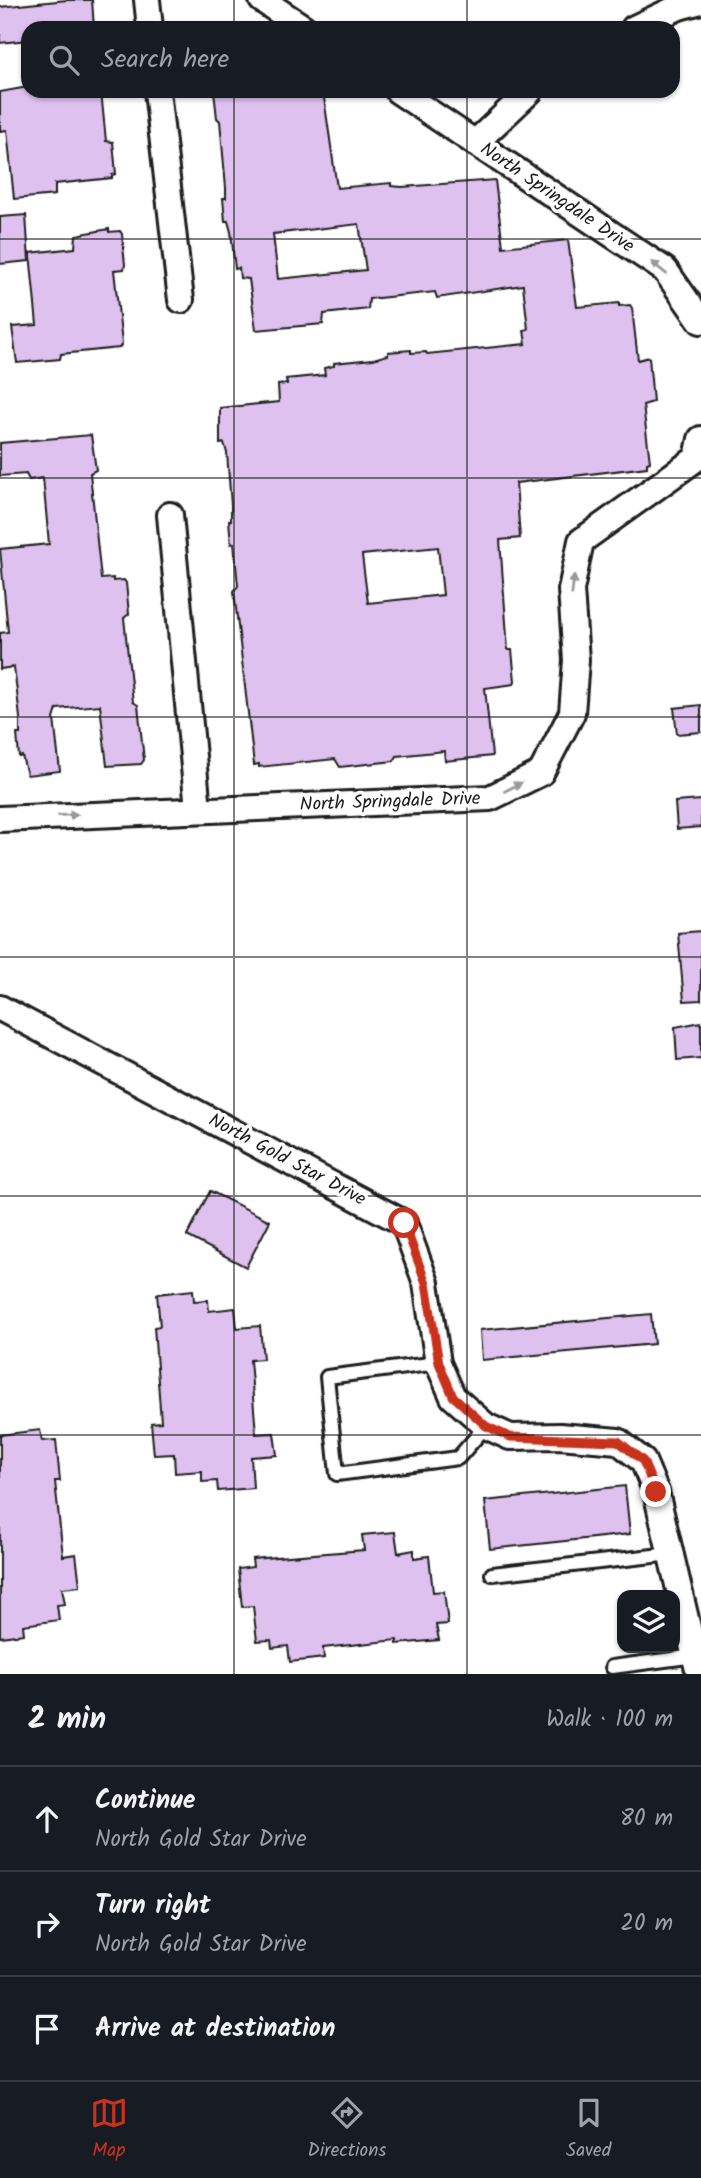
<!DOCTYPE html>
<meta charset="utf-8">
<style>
body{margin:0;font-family:Kalam,sans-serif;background:#242831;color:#f1f3f6}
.controls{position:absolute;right:21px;bottom:21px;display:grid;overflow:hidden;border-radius:14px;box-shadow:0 2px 5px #0004}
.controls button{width:63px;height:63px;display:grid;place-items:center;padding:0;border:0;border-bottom:2px solid #363941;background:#171b24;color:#f1f3f6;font:35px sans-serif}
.stop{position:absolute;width:21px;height:21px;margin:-16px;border:5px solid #c8321e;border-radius:50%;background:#fff}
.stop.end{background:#c8321e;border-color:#fff;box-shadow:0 2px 7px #0008}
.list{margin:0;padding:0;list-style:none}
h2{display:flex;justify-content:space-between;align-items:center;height:91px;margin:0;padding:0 28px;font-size:30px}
h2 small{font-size:23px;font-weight:400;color:#9ea1a6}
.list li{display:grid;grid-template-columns:46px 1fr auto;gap:21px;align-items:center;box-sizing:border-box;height:105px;padding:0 28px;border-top:2px solid #363941}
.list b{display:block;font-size:26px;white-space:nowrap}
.list p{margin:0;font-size:23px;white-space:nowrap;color:#9ea1a6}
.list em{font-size:23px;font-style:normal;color:#9ea1a6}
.icon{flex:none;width:38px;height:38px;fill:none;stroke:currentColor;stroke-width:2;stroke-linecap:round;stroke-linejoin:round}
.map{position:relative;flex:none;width:701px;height:1674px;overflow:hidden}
.search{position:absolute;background:#171b24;box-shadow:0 2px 5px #0004;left:21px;right:21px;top:21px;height:77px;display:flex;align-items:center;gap:18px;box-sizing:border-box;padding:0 24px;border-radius:21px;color:#9ea1a6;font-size:26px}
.sheet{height:406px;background:#171b24}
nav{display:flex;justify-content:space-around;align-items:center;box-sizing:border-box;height:98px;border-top:2px solid #363941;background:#171b24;font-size:19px;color:#9ea1a6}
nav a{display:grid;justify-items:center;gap:4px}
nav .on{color:#c8321e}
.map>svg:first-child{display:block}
.building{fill:#dec1ef;stroke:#1c1c1c;stroke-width:2;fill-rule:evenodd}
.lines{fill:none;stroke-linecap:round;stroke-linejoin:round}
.lane-casing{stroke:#1c1c1c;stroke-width:18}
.street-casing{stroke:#1c1c1c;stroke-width:30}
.lane{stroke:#fff;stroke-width:12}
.street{stroke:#fff;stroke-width:24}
.oneway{fill:#999}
.route{stroke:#c8321e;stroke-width:9}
.grid{fill:none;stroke:#1c1c1c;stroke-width:2;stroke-opacity:0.55}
.labels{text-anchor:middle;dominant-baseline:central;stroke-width:7;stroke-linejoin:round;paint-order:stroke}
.street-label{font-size:19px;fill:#1c1c1c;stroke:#fff}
</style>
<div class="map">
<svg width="701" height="1674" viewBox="0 0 701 1674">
<rect width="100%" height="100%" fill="#fff"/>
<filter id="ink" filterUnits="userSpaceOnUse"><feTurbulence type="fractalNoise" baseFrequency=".0143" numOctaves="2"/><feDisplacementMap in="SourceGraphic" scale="14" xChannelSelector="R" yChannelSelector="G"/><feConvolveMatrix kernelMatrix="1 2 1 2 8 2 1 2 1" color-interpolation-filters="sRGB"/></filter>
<g filter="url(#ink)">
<g class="building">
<path d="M67 0H92L94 28H28V40L0 43V7Z"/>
<path d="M28 87V91H101L106 141 113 142 116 174 112 175V178L55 184V195L14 199 7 130 0 131V92Z"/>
<path d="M214 91H323L337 188 391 183V186L402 187 495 180 503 247 568 240 577 307 619 303V306L630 305 632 308 638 360 649 357 653 402 643 405 650 462 647 463V467L516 483 520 538 500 540 508 650H512L515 681 514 684 485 688 492 756 445 761 444 751 397 756 394 761 340 767 335 759 259 767V764L254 765 234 591 238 586 234 543 231 544 229 520H231V505L227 453 224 443 220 444V408L279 402 278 385 287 384 286 379 325 375 324 368 334 366V363L373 359 388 355V352L411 350V353L426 352 427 354 526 344 524 330 528 329 523 285 437 298 435 292 369 299 368 309 324 314 323 324 256 330 249 279 240 278 239 268 235 269 231 232 228 221H225L223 198H226V188L220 121 217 118ZM359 224 366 270 278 279 273 234ZM438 547 443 595 368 603 362 555Z"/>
<path d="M26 215 29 261 0 264V217Z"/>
<path d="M109 229V232L120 231 122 234 125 265 124 269 114 270 122 344 119 348 61 354 60 359 17 363 12 327 37 325 30 253 75 248 76 235Z"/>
<path d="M91 435 96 470 90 473 101 579 113 578V581L124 580 126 583 129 614 124 618 133 702 138 705 144 760 141 764 107 766 100 705 57 709 54 719 60 771 27 775 22 756 19 757 17 734H20V718L14 667 0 669V633L8 632 0 549 49 544 43 478 29 480 26 474 0 476V443Z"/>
<path d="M701 705V732L677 734 674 708Z"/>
<path d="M701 800V827L677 829 675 802Z"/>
<path d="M701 931V1000L684 1001 678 933Z"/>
<path d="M701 1022V1058L677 1060 675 1027Z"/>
<path d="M210 1191 270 1221 246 1267 187 1236Z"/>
<path d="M193 1290 194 1301 208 1300 209 1311 235 1308 237 1328 260 1326 263 1359 250 1360 256 1434 274 1433 277 1455 251 1457 253 1488 218 1491 217 1481 202 1482V1471L175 1473 174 1454 154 1455 151 1423 161 1422 154 1327 160 1326 157 1294Z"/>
<path d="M651 1314 654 1344 482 1360 480 1330Z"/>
<path d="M40 1430 42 1441 56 1440 60 1481H55L63 1556 76 1554 80 1586 62 1588 65 1604 57 1605 59 1620 23 1625 24 1634 0 1637V1435Z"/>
<path d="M625 1486 630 1534 490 1549 485 1501Z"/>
<path d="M395 1532 398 1553 414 1550V1558L429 1556 433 1592 444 1591 448 1624 436 1625 439 1640 397 1644V1640L323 1648 324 1658 290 1662 288 1646 272 1648 271 1640 257 1641 253 1606 242 1607 238 1569 253 1567 252 1559 364 1550 362 1535Z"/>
</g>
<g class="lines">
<defs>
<g id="lane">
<path d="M438 1363 327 1377 337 1474 458 1458 486 1426"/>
<path d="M492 1574 671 1554"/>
<path d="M612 1667 695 1656"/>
</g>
<g id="street">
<path d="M147 0 150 28"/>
<path d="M262 0 304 28"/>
<path d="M634 28 679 7 701 1"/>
<path d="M157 91 181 300"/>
<path d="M398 91 665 270 701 321"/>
<path d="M475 143 530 91"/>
<path d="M170 515 198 809"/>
<path d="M0 819 490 798 541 773 572 713 576 660 571 590 581 541 697 458 701 439"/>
<path d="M0 1008 404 1223 426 1283 438 1363 453 1397 486 1426 510 1437 560 1436 618 1441 643 1461 656 1492 699 1674"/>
</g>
</defs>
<use href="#lane" class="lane-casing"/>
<use href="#street" class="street-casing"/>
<use href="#lane" class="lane"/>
<use href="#street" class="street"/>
</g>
<defs><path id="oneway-solid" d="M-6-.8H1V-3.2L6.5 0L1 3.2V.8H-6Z" transform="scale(1.75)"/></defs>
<g class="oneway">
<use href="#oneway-solid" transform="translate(659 268) rotate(-141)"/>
<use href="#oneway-solid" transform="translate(573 585) rotate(-83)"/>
<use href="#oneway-solid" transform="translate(513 787) rotate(-27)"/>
<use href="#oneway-solid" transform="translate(68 815) rotate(-3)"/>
</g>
</g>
<g class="lines" filter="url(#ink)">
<path class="route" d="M404 1223 426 1283 439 1363 453 1396 486 1426 510 1437 618 1441 643 1461 656 1492"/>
</g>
<path class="grid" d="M234 0V28M467 0V28M234 91V1674M467 91V1674M0 239H701M0 478H701M0 717H701M0 957H701M0 1196H701M0 1435H701"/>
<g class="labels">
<g class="street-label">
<text transform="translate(557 198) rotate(34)">North Springdale Drive</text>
<text transform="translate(390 802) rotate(-2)">North Springdale Drive</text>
<text transform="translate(287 1160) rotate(28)">North Gold Star Drive</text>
</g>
</g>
</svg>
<div class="controls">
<button><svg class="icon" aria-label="layers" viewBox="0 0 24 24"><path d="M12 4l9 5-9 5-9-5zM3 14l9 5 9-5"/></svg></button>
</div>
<div class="stop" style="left:404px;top:1223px"></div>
<div class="stop end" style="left:656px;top:1492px"></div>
<div class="search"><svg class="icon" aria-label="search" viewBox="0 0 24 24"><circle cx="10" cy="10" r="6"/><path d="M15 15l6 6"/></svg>Search here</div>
</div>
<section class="sheet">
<h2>2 min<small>Walk · 100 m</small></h2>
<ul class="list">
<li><svg class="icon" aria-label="ahead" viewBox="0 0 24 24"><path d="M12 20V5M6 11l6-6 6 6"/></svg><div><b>Continue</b><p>North Gold Star Drive</p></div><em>80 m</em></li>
<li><svg class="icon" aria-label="right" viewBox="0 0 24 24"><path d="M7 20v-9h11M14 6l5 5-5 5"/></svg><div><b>Turn right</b><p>North Gold Star Drive</p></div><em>20 m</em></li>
<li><svg class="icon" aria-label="arrive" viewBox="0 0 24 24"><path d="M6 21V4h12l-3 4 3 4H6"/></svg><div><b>Arrive at destination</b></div></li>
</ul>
</section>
<nav>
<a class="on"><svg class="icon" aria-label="map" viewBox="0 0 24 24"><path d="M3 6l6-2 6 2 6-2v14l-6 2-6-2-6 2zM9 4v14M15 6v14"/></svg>Map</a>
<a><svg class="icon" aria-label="directions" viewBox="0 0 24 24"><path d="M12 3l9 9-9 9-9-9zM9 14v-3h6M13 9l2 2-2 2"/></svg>Directions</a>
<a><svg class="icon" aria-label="saved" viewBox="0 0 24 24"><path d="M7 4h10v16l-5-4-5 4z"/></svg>Saved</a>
</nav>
